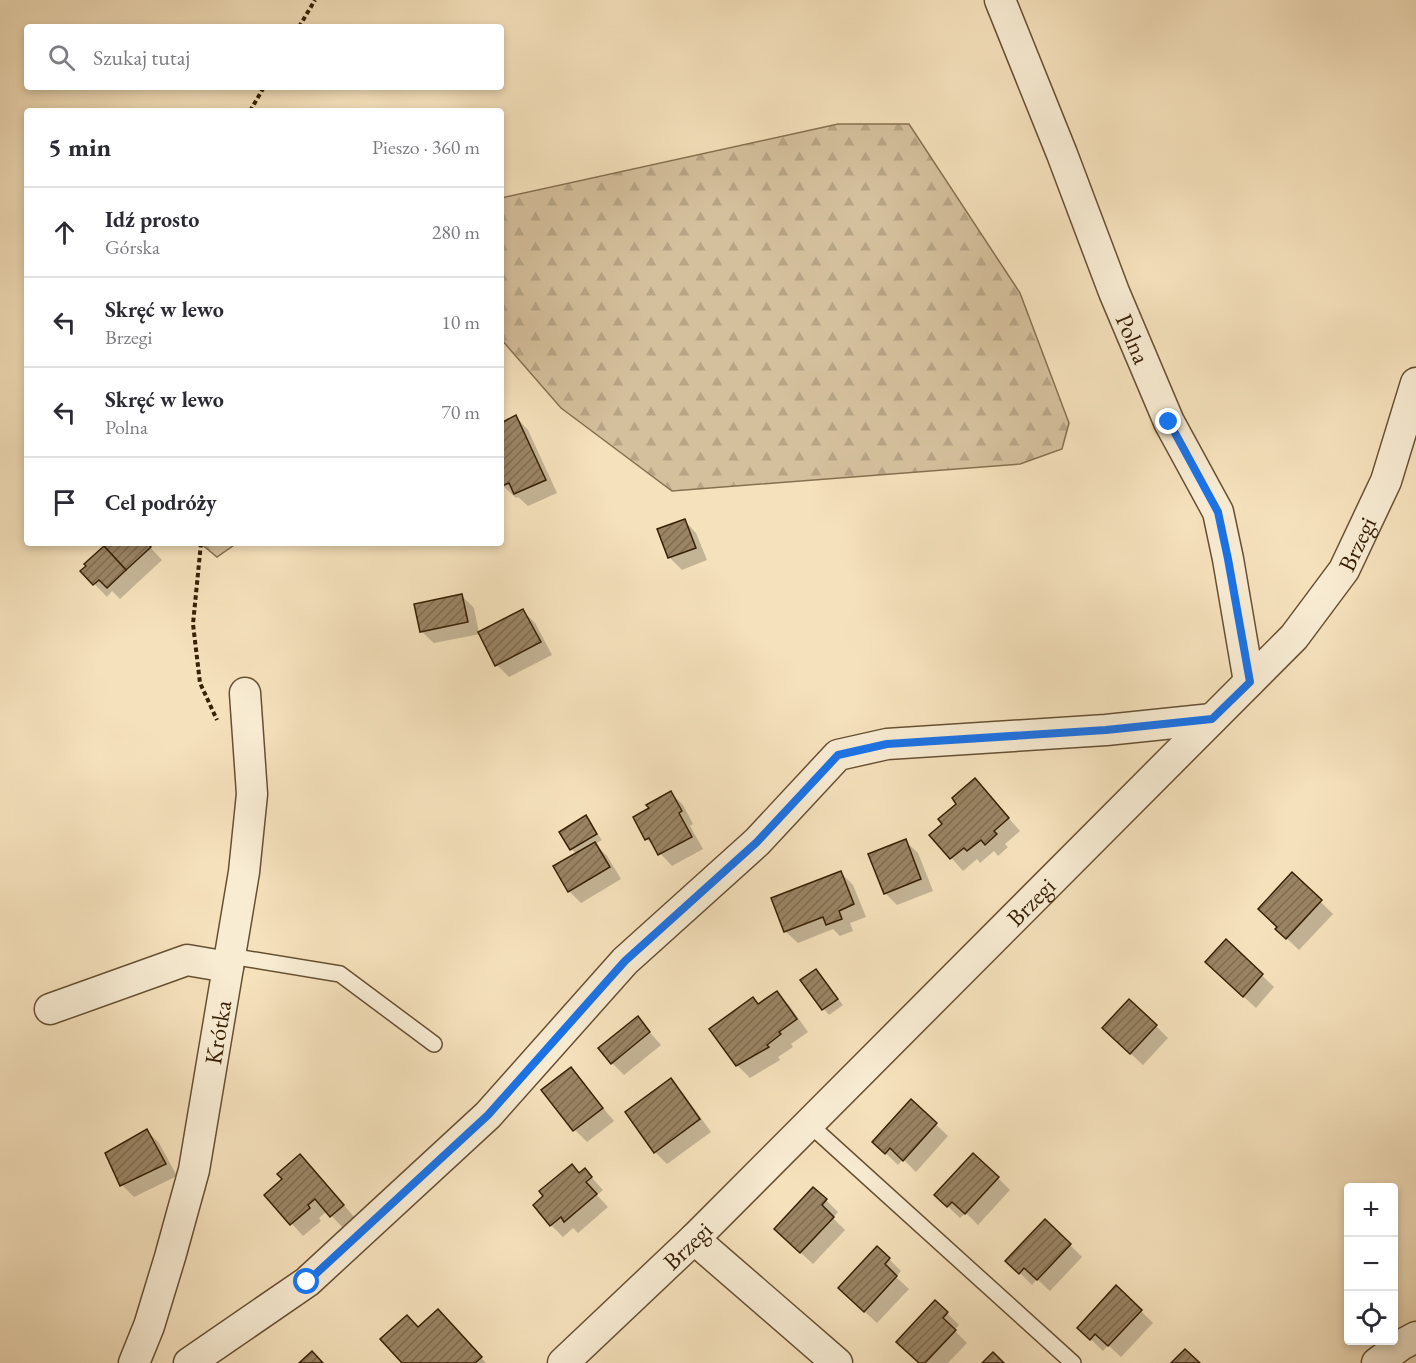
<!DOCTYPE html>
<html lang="pl">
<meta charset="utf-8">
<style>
body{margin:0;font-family:"EB Garamond",serif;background:#f2f2f3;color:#2b2b33}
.controls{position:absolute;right:18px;bottom:18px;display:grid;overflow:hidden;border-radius:6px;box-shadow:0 3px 9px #0003}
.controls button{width:54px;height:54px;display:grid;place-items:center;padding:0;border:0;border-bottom:2px solid #e1e1e2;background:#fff;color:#2b2b33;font:30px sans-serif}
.stop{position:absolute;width:18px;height:18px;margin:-14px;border:4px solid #1a73e8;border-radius:50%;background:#fff}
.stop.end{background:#1a73e8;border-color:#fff;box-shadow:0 2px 6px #0008}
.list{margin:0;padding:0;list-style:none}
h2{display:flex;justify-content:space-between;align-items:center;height:78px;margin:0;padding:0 24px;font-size:26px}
h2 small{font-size:20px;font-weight:400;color:#7c7c81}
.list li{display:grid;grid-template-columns:39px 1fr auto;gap:18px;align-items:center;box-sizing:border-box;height:90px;padding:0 24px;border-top:2px solid #e1e1e2}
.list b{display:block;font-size:22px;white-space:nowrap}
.list p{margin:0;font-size:20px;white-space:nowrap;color:#7c7c81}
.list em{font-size:20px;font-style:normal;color:#7c7c81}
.icon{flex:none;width:33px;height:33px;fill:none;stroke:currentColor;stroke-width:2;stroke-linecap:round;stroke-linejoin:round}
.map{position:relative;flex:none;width:1416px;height:1363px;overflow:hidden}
.search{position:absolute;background:#fff;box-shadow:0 3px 9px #0003;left:24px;top:24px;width:480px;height:66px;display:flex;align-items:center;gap:15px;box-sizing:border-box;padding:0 21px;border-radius:6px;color:#7c7c81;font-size:22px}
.panel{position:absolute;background:#fff;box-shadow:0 3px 9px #0003;left:24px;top:108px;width:480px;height:438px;border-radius:6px}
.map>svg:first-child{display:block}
.forest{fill:url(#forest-firs);stroke:#867050;stroke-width:1.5}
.shadow{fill:#0003}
.building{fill:url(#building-hatch);stroke:#382004;stroke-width:1.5}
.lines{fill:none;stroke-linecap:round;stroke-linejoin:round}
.service-casing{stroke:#675032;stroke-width:18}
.minor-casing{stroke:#675032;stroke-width:33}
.path{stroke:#382004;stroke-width:4;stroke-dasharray:4.5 3;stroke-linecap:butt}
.service{stroke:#f8ecd3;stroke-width:15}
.minor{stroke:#f8ecd3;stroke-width:30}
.route{stroke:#1a73e8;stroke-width:8}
.labels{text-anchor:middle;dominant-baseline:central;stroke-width:4.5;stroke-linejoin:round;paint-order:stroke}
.street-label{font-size:24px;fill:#382004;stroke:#f8ecd3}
</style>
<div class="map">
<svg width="1416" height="1363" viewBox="0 0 1416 1363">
<defs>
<pattern id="forest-firs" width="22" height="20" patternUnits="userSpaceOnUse" patternTransform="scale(1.5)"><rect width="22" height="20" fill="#d5c09d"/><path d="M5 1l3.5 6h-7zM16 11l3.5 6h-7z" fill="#b8a586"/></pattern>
<pattern id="building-hatch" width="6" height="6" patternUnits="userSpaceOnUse" patternTransform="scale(1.5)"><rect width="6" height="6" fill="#9a8464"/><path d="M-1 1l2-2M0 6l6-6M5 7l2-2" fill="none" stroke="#7f6c50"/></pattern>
</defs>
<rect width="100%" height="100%" fill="#f5e1bc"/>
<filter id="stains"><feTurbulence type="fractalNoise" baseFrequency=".00333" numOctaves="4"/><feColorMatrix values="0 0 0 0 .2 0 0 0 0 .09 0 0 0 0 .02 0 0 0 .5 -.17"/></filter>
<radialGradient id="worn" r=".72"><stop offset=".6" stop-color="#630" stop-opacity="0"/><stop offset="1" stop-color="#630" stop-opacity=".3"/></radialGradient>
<g class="forest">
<path d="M838 124H909L1020 293 1069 423 1062 449 1020 464 672 491 561 408 501 339V198Z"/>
<path d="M200 543H237L217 557Z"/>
</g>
<g class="shadow">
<path d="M516 417 528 430 557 493 528 506 518 497 516 498 503 486 501 480V424Z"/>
<path d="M684 520 696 533 707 560 682 570 669 557Z"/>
<path d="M109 543H146L162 560 120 599 112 591 107 597 82 571Z"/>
<path d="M462 596 474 608 479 633 523 611 535 623 552 655 509 677 497 665 480 634 434 643 421 631Z"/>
<path d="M975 780 1020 831 1005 844 1008 847 998 856 994 851 980 863 977 859 963 871 931 835 944 824Z"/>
<path d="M671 793 683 805 693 824 690 826 703 849 672 866 647 839 635 818 651 809Z"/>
<path d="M586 817 602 840 595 844 607 856 621 879 581 903 569 891 577 854 571 849Z"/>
<path d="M905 841 918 853 933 891 897 905 885 893Z"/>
<path d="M841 873 853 885 866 917 850 923 853 931 840 936 833 929 798 943 785 931Z"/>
<path d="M1292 874 1333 914 1299 950 1277 929Z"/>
<path d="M1226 941 1274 987 1256 1008 1219 974Z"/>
<path d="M816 971 843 1005 829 1015 802 981Z"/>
<path d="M776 993 789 1005 808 1032 791 1044 793 1047 778 1057 780 1060 750 1078 737 1065 711 1029 759 1005Z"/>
<path d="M637 1018 661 1045 624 1075 612 1063Z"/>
<path d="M1156 1026 1168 1038 1143 1065 1116 1040Z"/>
<path d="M570 1069 614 1121 587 1142 575 1130Z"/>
<path d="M671 1080 683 1093 711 1132 667 1164 655 1152Z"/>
<path d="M911 1101 948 1136 916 1172 903 1159 898 1165 874 1142Z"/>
<path d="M147 1131 159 1143 177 1176 134 1197 122 1185Z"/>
<path d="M312 1168 355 1218 343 1228 327 1211 319 1218 321 1221 303 1236 266 1195Z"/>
<path d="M585 1170 603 1190 597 1195 608 1207 578 1233 573 1228 563 1237 551 1225 580 1174Z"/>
<path d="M998 1178 1010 1190 978 1225 966 1213 960 1218 936 1195Z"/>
<path d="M826 1200 838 1212 833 1218 845 1230 813 1264 788 1241Z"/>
<path d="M1070 1245 1082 1257 1050 1291 1037 1279 1032 1285 1008 1261Z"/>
<path d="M889 1259 901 1271 896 1277 909 1289 877 1323 852 1300Z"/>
<path d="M936 1302 959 1325 954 1330 967 1343 948 1363H920Z"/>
<path d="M1141 1311 1153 1323 1121 1357 1108 1345 1103 1351 1079 1328Z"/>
<path d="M450 1323 486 1363H404L418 1329Z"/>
</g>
<g class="building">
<path d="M516 415 546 480 514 494 509 483 502 486 501 484V423Z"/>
<path d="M685 519 696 548 668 558 657 529Z"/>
<path d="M107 543H147L151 547 126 570 104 546Z"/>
<path d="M104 546 126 570 107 588 99 580 93 585 80 571 86 566 84 564Z"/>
<path d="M462 594 468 622 420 632 414 604Z"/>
<path d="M523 609 541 642 495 666 478 632Z"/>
<path d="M975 778 1009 818 994 831 997 834 985 845 981 840 967 851 964 848 950 859 929 835 942 824 938 819 956 804 952 798Z"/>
<path d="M671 791 682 811 679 813 692 837 658 855 649 838 645 840 633 817 649 808 646 805Z"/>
<path d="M586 815 597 834 570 850 559 832Z"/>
<path d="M906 839 921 879 884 894 868 854Z"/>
<path d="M595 842 610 867 568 892 553 866Z"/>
<path d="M841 871 854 904 839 911 842 919 826 925 823 917 784 932 771 898Z"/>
<path d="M1292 872 1322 900 1286 939 1275 929 1277 927 1258 909Z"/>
<path d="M1226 939 1263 974 1243 997 1205 962Z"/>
<path d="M816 969 838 999 822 1010 800 980Z"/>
<path d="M777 991 797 1019 779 1032 781 1034 767 1045 769 1047 736 1066 709 1029 753 997 758 1004Z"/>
<path d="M1129 999 1157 1025 1130 1054 1102 1028Z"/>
<path d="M638 1016 650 1032 611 1064 598 1048Z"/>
<path d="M571 1067 603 1108 573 1131 541 1090Z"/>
<path d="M671 1078 700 1119 654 1153 625 1112Z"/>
<path d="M911 1099 937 1123 903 1161 890 1148 885 1154 872 1142Z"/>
<path d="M147 1129 166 1164 120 1186 105 1153Z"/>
<path d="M973 1153 999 1177 965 1214 952 1202 947 1207 934 1195Z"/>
<path d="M300 1154 344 1205 330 1217 315 1199 308 1205 310 1208 290 1225 264 1195 282 1179 277 1174Z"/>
<path d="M572 1164 579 1173 585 1168 592 1177 586 1182 597 1194 564 1222 561 1217 550 1226 533 1205 543 1196 539 1191Z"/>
<path d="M813 1187 827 1199 822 1205 834 1217 800 1253 774 1229Z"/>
<path d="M1045 1219 1071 1244 1037 1280 1024 1268 1019 1274 1005 1261Z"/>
<path d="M877 1246 890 1258 885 1264 897 1276 864 1312 838 1288Z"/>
<path d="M1116 1285 1142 1310 1108 1346 1095 1334 1090 1340 1077 1328Z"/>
<path d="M935 1300 948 1312 943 1318 956 1330 925 1363H919L896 1342Z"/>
<path d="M438 1309 482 1357 475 1363H402L380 1339 407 1315 418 1327Z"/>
<path d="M1185 1349 1200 1363H1171Z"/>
<path d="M312 1351 323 1363H299Z"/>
<path d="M993 1352 1004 1363H982Z"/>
</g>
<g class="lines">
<defs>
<g id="service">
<path d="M230 956 340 974 434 1044"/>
<path d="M809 1124 1073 1363"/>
</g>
<g id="minor">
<path id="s1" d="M1000 0 1062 154 1114 292 1169 422 1218 512 1228 559 1249 682"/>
<path d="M50 1009 187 960 228 967"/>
<path d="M694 1239 837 1363"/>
<path id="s2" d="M134 1363 149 1326 170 1257 194 1170 244 872 252 794 245 693"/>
<path d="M189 1363 307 1282 488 1115 625 961 757 842 838 755 887 744 1106 730 1212 719"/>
<path id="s3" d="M563 1363 694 1239 1294 637 1344 570 1386 481 1416 383"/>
<path d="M1377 1363 1401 1345 1416 1337"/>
</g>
</defs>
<use href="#service" class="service-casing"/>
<use href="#minor" class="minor-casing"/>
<g class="path">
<path d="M299 27 315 0"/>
<path d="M250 111 264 87"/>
<path d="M201 543 193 624 200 683 217 720"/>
</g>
<use href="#service" class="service"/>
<use href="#minor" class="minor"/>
</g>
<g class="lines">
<path class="route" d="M307 1282 488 1115 625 961 757 842 838 755 887 744 1106 730 1212 719 1250 682 1228 559 1218 512 1169 422"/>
</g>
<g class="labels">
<g class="street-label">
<text stroke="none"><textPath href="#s1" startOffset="364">Polna</textPath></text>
<text stroke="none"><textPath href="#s3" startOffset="1143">Brzegi</textPath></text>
<text stroke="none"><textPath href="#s3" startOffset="657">Brzegi</textPath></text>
<text stroke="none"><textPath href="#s2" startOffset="342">Krótka</textPath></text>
<text stroke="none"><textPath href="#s3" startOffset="171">Brzegi</textPath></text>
</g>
</g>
<rect width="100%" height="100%" filter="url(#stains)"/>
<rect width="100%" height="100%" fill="url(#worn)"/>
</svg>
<div class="controls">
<button>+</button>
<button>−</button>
<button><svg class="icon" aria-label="locate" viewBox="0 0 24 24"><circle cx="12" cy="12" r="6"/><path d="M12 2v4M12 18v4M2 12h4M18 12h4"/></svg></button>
</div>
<div class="stop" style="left:307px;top:1282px"></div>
<div class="stop end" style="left:1169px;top:422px"></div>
<div class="search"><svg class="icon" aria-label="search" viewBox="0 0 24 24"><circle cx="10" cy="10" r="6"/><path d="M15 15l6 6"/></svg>Szukaj tutaj</div>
<section class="panel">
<h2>5 min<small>Pieszo · 360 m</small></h2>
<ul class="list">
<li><svg class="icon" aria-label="ahead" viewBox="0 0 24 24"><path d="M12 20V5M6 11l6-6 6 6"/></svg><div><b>Idź prosto</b><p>Górska</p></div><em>280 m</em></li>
<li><svg class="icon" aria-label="left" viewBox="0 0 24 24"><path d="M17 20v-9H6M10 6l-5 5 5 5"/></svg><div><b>Skręć w lewo</b><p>Brzegi</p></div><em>10 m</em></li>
<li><svg class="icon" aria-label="left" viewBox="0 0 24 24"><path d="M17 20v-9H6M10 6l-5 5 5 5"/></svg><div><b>Skręć w lewo</b><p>Polna</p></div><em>70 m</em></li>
<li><svg class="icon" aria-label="arrive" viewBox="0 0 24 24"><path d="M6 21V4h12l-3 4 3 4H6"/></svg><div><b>Cel podróży</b></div></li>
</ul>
</section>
</div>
